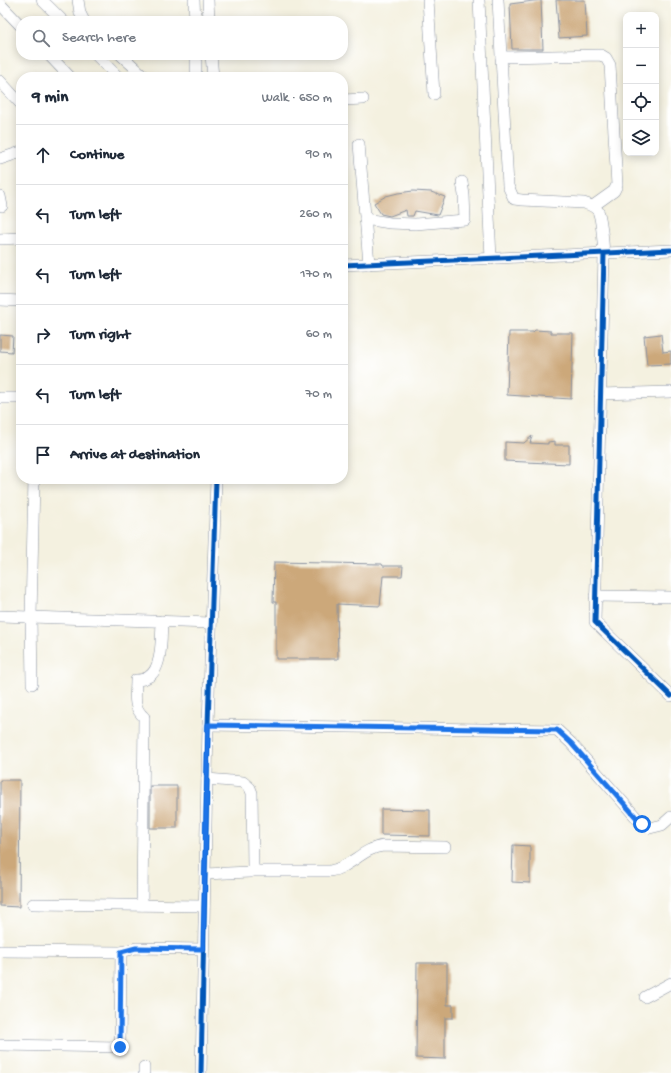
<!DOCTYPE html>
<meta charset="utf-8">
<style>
body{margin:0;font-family:"Gochi Hand",sans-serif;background:#f2f2f3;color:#1f2937}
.controls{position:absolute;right:12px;top:12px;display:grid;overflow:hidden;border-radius:8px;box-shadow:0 2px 10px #0003}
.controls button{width:36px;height:36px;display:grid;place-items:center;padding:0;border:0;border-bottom:1px solid #e0e1e3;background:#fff;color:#1f2937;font:20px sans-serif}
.stop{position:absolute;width:12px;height:12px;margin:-9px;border:3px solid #1a73e8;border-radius:50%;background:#fff}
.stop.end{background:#1a73e8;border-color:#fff;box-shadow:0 1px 4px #0008}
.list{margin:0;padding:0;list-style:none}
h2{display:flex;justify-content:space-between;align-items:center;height:52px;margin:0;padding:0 16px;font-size:17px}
h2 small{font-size:13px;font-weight:400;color:#747a83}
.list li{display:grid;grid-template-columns:26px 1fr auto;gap:12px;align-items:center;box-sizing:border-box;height:60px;padding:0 16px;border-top:1px solid #e0e1e3}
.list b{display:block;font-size:15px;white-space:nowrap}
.list em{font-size:13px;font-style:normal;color:#747a83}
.icon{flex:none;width:22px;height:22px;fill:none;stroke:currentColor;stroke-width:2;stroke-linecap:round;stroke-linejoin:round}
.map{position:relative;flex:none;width:671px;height:1073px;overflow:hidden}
.search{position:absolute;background:#fff;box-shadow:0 2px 10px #0003;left:16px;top:16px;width:332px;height:44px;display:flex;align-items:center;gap:10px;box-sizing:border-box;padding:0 14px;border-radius:16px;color:#747a83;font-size:15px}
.panel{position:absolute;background:#fff;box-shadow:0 2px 10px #0003;left:16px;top:72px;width:332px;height:412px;border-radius:16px}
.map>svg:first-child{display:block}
.building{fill:#cca87a}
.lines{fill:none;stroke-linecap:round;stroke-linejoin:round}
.minor-casing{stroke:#88909f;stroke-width:12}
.minor{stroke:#fff;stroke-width:11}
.cycleway-casing{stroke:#fff;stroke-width:8}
.cycleway{stroke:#0057b8;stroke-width:5}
.route{stroke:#1a73e8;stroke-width:5}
</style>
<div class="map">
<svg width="671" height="1073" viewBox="0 0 671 1073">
<rect width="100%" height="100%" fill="#fff"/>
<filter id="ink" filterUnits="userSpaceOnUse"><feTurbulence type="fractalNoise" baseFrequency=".025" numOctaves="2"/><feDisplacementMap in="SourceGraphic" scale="8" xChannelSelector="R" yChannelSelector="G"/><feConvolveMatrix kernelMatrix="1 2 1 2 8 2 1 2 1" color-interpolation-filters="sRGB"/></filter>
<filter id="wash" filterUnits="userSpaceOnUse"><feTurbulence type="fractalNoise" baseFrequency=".012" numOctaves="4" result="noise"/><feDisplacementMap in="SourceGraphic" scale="16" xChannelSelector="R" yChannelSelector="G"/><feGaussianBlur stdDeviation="0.9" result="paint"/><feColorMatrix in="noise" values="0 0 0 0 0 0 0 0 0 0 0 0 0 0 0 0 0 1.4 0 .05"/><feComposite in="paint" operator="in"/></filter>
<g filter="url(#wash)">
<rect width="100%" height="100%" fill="#f4f1e0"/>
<g id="blocks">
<g class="building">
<path d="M541 0 543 49H512L510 4Z"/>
<path d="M556 0H585L587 36 559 38Z"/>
<path d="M413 191 431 192 445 197 438 215 415 211 413 216H407L406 210 390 216 381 214 374 203 386 196 398 193Z"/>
<path d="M535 330 551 331V333H573L571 399 507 395 509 332H533Z"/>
<path d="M661 334 663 352 671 351V364L647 365 644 336Z"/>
<path d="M0 335 13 336 12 352 0 351Z"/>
<path d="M532 436 530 443 548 444V442L555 441V445H569V464L505 461V442L524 443Z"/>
<path d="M274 562 382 564 383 566H403L402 576H383L380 606 337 604 338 659H276V602H273Z"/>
<path d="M0 780H20L19 907 0 906Z"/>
<rect x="150" y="786" width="27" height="42"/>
<path d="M381 809 430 810V836L381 835Z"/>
<path d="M513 845 530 846V883L512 882Z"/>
<path d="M417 963H447V1005H453V1018H445V1059L416 1058Z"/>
</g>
</g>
</g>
<g filter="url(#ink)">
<use href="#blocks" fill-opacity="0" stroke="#88909f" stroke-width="1"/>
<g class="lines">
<defs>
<g id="minor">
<path d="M42 0 63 21"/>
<path d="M78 0 80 13 84 21"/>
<path d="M194 0 195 21"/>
<path d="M208 0 209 21"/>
<path d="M428 0 434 94"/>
<path d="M479 0 491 259"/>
<path d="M498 0 508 186 514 199 522 200 584 203C589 205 595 206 598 211 602 220 603 243 604 254L595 622 671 696"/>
<path d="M0 4 21 26"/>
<path d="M49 55 70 77"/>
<path d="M96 55 118 77"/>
<path d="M121 55 145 77"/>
<path d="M196 55V77"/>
<path d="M211 55 213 77"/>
<path d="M501 57 601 55 606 58 610 65 617 185 614 191 593 206"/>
<path d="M0 81 21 104"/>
<path d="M343 100 363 99"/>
<path d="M359 144 369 264"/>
<path d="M0 159 21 152"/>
<path d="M0 196 2 206"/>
<path d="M365 219 390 223 415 224 465 220 464 195 462 182"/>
<path d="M0 239 21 238"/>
<path d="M343 265 671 250"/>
<path d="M0 300 21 301"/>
<path d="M600 394 671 392"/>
<path d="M0 398H21"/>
<path d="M595 596 671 597"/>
<path d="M0 616 211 623"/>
<path d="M32 684 31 617 34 479"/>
<path d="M208 725 557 730 571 743 642 824 650 828 662 825 671 817"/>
<path d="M252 871H330C350 868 363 848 383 846L445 847"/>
<path d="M205 874 250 872 252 871 253 868 252 793 250 788 243 782 207 779"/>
<path d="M33 904 204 906"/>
<path d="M142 905 144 717C132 707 136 695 136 680 140 680 145 679 148 677 163 669 161 636 162 621"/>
<path d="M0 951 121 952 136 948 203 949"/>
<path d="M645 997 671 983"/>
<path d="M0 1045 120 1047 121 952"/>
<path d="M144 1073V1067"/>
<path d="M201 1073 208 725 216 479"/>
</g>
</defs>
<use href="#minor" class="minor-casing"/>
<use href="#minor" class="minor"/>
<defs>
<g id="cycleway">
<path d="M604 254 595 622 671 696"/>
<path d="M343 265 671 250"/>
<path d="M201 1073 208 725 216 479"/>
</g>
</defs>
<use href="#cycleway" class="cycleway-casing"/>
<use href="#cycleway" class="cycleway"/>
</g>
</g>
<g class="lines" filter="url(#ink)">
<path class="route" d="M120 1047 121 952 136 948 203 949 208 725 557 730 571 743 642 824"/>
</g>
</svg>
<div class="controls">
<button>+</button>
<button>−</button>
<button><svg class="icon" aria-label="locate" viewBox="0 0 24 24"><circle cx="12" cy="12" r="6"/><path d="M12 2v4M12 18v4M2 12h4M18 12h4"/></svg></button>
<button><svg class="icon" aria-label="layers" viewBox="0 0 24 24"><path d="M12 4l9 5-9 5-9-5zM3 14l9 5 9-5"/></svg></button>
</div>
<div class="stop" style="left:642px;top:824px"></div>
<div class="stop end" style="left:120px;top:1047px"></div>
<div class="search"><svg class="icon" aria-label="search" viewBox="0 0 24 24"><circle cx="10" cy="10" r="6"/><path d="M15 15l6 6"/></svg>Search here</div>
<section class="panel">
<h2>9 min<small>Walk · 650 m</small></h2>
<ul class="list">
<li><svg class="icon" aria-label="ahead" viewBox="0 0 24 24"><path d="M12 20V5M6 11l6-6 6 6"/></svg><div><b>Continue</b></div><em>90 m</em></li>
<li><svg class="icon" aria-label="left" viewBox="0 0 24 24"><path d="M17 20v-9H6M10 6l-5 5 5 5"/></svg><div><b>Turn left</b></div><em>260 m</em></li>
<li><svg class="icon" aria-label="left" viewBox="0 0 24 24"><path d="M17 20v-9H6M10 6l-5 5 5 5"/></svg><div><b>Turn left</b></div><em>170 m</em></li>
<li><svg class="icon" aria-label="right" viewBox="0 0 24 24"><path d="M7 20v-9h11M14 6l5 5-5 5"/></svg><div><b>Turn right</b></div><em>60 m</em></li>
<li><svg class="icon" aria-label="left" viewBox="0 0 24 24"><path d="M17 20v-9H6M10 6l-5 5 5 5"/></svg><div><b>Turn left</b></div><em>70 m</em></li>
<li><svg class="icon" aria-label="arrive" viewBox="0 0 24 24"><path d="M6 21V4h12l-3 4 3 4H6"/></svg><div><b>Arrive at destination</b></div></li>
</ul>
</section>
</div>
